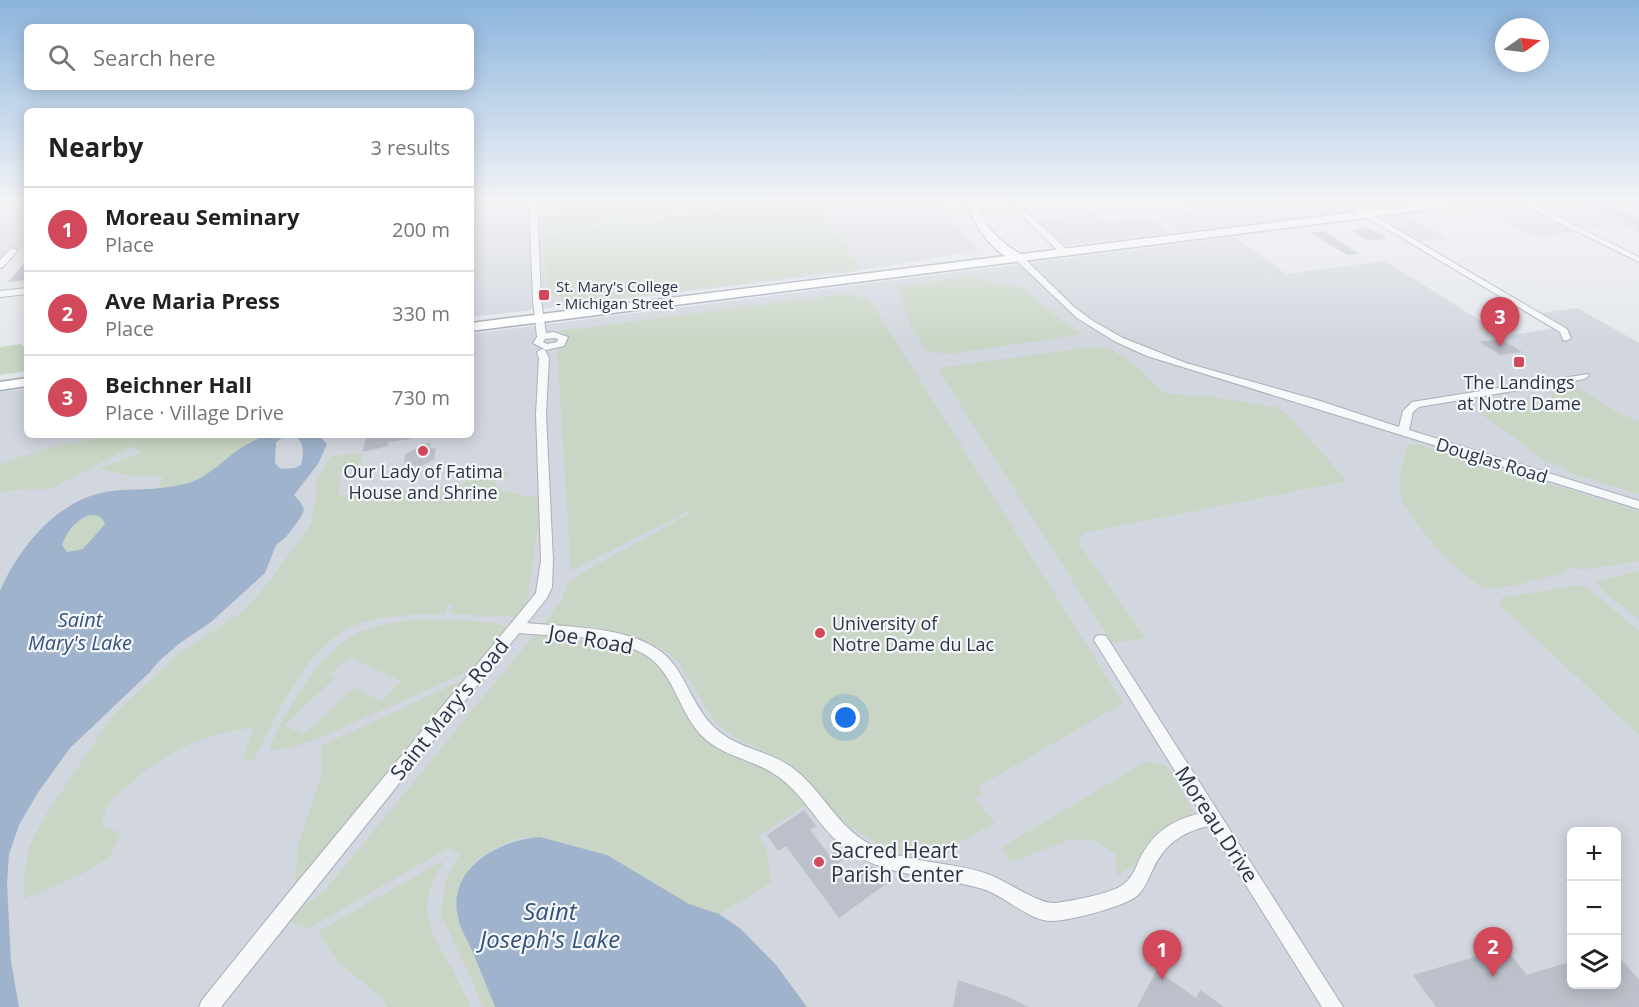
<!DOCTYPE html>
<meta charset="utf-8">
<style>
body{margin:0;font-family:"Open Sans",sans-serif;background:#f2f2f2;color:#222}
.controls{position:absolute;right:18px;bottom:18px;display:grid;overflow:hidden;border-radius:9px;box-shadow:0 3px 15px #0003}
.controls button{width:54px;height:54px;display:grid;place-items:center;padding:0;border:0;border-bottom:2px solid #e0e0e0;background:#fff;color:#222;font:30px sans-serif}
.compass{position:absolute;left:1495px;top:18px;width:54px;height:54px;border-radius:50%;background:#fff;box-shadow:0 3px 15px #0003;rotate:76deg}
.you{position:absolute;left:846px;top:718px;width:21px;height:21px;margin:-15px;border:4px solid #fff;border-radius:50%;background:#1a73e8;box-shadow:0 0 0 9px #1a73e833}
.badge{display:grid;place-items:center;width:39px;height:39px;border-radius:50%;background:#d1495b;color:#fff;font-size:20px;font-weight:700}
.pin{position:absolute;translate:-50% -50px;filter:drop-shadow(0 2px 3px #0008)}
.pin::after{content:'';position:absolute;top:32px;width:21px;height:18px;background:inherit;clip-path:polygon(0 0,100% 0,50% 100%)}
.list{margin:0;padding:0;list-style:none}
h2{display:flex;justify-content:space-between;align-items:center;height:78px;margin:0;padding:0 24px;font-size:26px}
h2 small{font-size:20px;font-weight:400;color:#767676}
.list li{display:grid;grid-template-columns:39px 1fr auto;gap:18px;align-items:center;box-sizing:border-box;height:84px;padding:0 24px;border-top:2px solid #e0e0e0}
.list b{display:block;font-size:22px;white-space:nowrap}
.list p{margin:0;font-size:20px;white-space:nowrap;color:#767676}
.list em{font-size:20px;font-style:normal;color:#767676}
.icon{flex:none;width:33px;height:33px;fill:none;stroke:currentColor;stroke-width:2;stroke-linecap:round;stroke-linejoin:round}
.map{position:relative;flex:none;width:1639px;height:1007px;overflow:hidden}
.search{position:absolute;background:#fff;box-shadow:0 3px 15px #0003;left:24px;top:24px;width:450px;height:66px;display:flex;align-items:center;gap:15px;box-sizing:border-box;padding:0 21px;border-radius:9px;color:#767676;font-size:22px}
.panel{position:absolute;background:#fff;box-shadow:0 3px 15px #0003;left:24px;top:108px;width:450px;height:330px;border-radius:9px}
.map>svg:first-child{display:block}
.built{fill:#d2d6de;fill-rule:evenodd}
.green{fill:#c9d6c5;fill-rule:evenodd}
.water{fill:#9fb4cc;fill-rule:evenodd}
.building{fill:#bbc0ca}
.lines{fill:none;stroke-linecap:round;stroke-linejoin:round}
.minor-casing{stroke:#a9aeb7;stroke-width:2}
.major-casing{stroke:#a3abb8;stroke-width:3}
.highway-casing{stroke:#8b94a3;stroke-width:2}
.minor{fill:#f7f8fa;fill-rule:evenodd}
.major{fill:#fff;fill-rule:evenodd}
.highway{fill:#fff;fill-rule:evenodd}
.poi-dot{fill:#d1495b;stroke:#f4f6f9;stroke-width:2}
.labels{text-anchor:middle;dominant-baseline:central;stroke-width:4.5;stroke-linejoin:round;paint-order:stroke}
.far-poi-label{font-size:15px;fill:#2b3445;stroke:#f4f6f9;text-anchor:start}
.poi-label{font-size:18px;fill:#2b3445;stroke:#f4f6f9}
.street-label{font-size:18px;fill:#2b3445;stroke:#f4f6f9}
.water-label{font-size:20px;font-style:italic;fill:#34527a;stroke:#f4f6f9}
.near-street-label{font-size:21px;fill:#2b3445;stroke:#f4f6f9}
.near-poi-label{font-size:21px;fill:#2b3445;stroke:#f4f6f9;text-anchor:start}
.near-water-label{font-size:24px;font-style:italic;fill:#34527a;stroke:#f4f6f9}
</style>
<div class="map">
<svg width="1639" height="1007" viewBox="0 0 1639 1007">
<rect width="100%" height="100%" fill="#e4e7ec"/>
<g class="built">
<path d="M0 200H27V241L0 270Z"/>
<path d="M471 200H935L979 250 853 272 471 317Z"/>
<path d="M1185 200H1336L1353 211 1182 232 1159 216 1199 212Z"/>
<path d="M1346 200H1441L1362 210Z"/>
<path d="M1639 200V208L1625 210 1639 217V233L1619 224 1580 229 1523 201Z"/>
<path d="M1510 202 1520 204 1576 232 1536 237 1475 206Z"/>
<path d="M1095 213 1107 223 1150 217 1171 234 1064 245 1036 220Z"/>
<path d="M1405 215 1447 238 1418 242 1380 220V218Z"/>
<path d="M1234 237 1286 274 1385 261 1505 336 1563 327 1541 313 1577 308 1639 343V1007H0V392L27 389V435H471V334ZM1572 832H1616V984H1572Z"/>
</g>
<g class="green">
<path d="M635 200H803L599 223 543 233 542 213 554 214 566 210Z"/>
<path d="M814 201 859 268 607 300 548 296 543 235 604 224Z"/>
<path d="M969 276 1024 288 1063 322 1083 334 949 354 927 351 912 328 897 287Z"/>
<path d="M846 294 869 299 1123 703 978 787 982 794 975 799 995 823 928 859 908 857 881 846 850 827 791 764 736 738 715 722 677 660 659 647 635 637 597 629 544 623 562 599 567 585 582 573 689 514 688 511 571 571 557 350 569 340 566 333 558 331Z"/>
<path d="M21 344 27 350V371L0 375V347Z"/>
<path d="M1092 347C1122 347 1140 371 1160 390L1167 394 1212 397 1276 407 1285 412 1297 425 1347 481 1088 532 1081 536 1080 545 1145 638 1112 643 939 371 944 367Z"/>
<path d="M1575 386 1622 415 1639 422V494L1567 472V469L1544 460 1477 411 1552 397 1551 390Z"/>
<path d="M119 435H268C240 446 222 468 196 480 184 485 172 487 159 489L163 476H132L98 469 141 452 133 446 50 489H23L0 492V464L54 446Z"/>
<path d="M1410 444 1420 445 1639 511V561L1581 570 1573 567 1563 569 1564 571 1561 574C1544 577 1504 590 1488 588 1466 585 1407 518 1401 496 1397 480 1403 461 1407 446Z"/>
<path d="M363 453 360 468 340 472 339 496 400 489 428 490 462 484 469 478 502 470 509 472V476L495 481 497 489 531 497 539 496V529L537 531 528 598 517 617 451 614 453 603 447 604 445 613C412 615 370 614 342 632 302 657 274 719 254 760L242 758 254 728C205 731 162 754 126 787 121 792 113 797 109 803 105 809 103 818 101 825L121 833 109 858 80 875 24 899V877L29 847 45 816 113 715 180 653 244 611 269 582 311 524 315 505 317 480 331 456Z"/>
<path d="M89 515C97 515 102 516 105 524L83 549 67 553 62 545C67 531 75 521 89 515Z"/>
<path d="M1639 571V620L1600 588 1596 581Z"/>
<path d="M1576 585 1590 590 1639 631V735L1500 605 1499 601 1502 598Z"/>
<path d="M423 619 489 622 506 626 508 631 476 668 324 736 297 746 273 750 269 748C288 709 321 646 364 630 383 623 403 622 423 619ZM349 657 401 681 381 701 354 688 303 735 284 725 335 678 329 675Z"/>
<path d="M534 635 611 643 650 656 668 679 682 708 701 737 717 748 767 767 792 784 808 804 758 836 767 850 771 883 719 914 689 904 607 855 540 837 519 838 502 845 475 861 464 878 457 898 458 920 495 1007H482L473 983 441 914 445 882 460 854 448 848 309 928 289 922 302 907 322 894Z"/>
<path d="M463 680 466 682 299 883 295 881 298 845 322 774 321 746Z"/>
<path d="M1145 762 1162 764 1170 771 1192 810 1189 817C1153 828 1156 844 1133 865 1128 870 1122 872 1117 876L1115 854 1095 841 1072 839 1011 862 1001 848Z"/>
<path d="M442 861 443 864C413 906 430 929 452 969 458 981 464 994 471 1007H387L382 998 338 962 318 932Z"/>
</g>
<g class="water">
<path d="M268 435H319L327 444 318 464 294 495 301 503 304 510 301 517 286 537 276 545 265 573 211 622 180 643 159 661 150 672 70 748 37 794 19 825 9 854 7 883 11 961 19 1007H0V591C20 545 60 497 112 491 140 488 167 491 194 481 209 475 222 462 235 452 245 445 256 439 268 435ZM286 435C304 435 305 450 301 465L295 468 281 469 275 463 276 442ZM89 515C97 515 102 516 105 524L83 549 67 552 62 545C67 531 75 521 89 515Z"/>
<path d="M540 837 607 855 689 904 719 914 741 929 776 965 807 1007H495C486 985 478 964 468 942 465 935 460 928 459 921 444 870 497 840 540 837Z"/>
</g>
<g class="building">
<path d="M1581 200H1605L1617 206 1612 207 1639 219V227Z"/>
<path d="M1369 228 1387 238 1369 241 1352 230Z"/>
<path d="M1324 231 1341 242 1359 254 1347 255 1311 233Z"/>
<path d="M27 260V280L8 282Z"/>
<path d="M1501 339 1522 352 1500 355 1479 342Z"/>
<path d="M366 435H410V439L389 442 388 446 363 452Z"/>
<path d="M430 442V448L436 449 434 460 419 467 404 464 405 454Z"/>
<path d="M804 810 816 826 810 830 829 855 835 851 843 860 836 865 850 882 873 866 886 884 839 918 786 846 778 851 767 835Z"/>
<path d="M1505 948 1527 975 1572 961V984H1617V954L1639 980V1007H1436L1413 975Z"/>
<path d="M1157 970 1196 998 1200 990 1224 1007H1137Z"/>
<path d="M958 980 1006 996 1029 1007H953Z"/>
</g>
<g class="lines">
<defs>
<g id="minor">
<path d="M529 200H537L541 300 546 333 554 332 568 337 564 346 546 350 533 343 537 337 533 300ZM554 338 558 339 557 342 547 344 543 342 545 339Z"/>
<path d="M1007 200H1015L1067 250V254H1061Z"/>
<path d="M1338 200H1347L1567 329 1571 338 1566 341 1563 340 1560 332Z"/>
<path d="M1513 200H1523L1639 257V262Z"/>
<path d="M11 248 18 250 3 267 0 268V260Z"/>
<path d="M1016 256H1022L1074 307 1093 321 1123 338 1186 363 1317 400 1399 427 1403 411 1412 402 1588 374 1589 376 1584 379 1419 407 1413 412 1409 430 1639 501V509L1147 356 1116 342 1077 318 1016 260Z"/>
<path d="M27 288V294L0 297V291Z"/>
<path d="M542 349 545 350 549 358 546 414 553 560 552 587 547 598 527 623C573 628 646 625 675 666 689 686 696 710 714 727 735 748 766 750 790 766 819 786 834 821 863 840 900 864 945 860 985 873 1004 879 1039 905 1056 903 1071 901 1109 894 1121 886 1131 880 1135 870 1139 860 1153 832 1172 820 1201 813L1094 640 1096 636 1101 635 1106 636 1343 1007H1322L1209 826C1181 832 1164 845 1152 871 1148 880 1145 888 1138 895 1127 906 1069 921 1052 921 1029 921 1005 896 983 889 939 876 892 878 852 853 822 834 808 799 780 778 756 759 723 758 701 735 678 711 674 671 644 654 607 634 560 637 519 633L221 1007H199L202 1000 294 886 536 593 541 560 536 414 539 358 537 352Z"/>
</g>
<g id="major">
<path d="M1453 200H1485L1480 203 471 331V323Z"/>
<path d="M27 378V386L0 390V382Z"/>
</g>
<path id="highway" d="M967 200H978C981 226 1002 244 1023 255L1025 258 1023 261C1000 265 969 221 967 200Z"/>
</defs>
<use href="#minor" class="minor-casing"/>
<use href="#major" class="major-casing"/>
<use href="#highway" class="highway-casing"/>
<use href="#minor" class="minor"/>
<use href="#major" class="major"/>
<use href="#highway" class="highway"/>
</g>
<linearGradient id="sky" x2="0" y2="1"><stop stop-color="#8bb4dd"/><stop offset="0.59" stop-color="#f3f4f6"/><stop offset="1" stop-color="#f3f4f6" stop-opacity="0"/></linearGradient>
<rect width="1639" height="341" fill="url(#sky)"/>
<g class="poi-dot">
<rect x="538" y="289" width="12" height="12" rx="3"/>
<rect x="1513" y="356" width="12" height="12" rx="3"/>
<circle cx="423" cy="451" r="6"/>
<circle cx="820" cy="633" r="6"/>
<circle cx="819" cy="862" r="6"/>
</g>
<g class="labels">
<g class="far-poi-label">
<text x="556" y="286">St. Mary's College<tspan x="556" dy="17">- Michigan Street</tspan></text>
</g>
<g class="poi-label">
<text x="1519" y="382">The Landings<tspan x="1519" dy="21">at Notre Dame</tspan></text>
<text x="423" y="471">Our Lady of Fatima<tspan x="423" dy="21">House and Shrine</tspan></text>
<text x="832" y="623" text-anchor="start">University of<tspan x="832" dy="21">Notre Dame du Lac</tspan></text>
</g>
<g class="street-label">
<text transform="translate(1492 460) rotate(17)">Douglas Road</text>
</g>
<g class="water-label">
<text x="80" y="619">Saint<tspan x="80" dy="23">Mary's Lake</tspan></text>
</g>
<g class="near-street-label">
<text transform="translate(591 639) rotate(10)">Joe Road</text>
<text transform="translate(449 709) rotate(-51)">Saint Mary's Road</text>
<text transform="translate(1217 824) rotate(57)">Moreau Drive</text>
</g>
<g class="near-poi-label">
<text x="831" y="850">Sacred Heart<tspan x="831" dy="24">Parish Center</tspan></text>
</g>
<g class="near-water-label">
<text x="550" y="910">Saint<tspan x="550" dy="28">Joseph's Lake</tspan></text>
</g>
</g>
</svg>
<div class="controls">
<button>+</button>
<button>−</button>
<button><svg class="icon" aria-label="layers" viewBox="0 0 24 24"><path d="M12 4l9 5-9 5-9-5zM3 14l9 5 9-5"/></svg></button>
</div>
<svg class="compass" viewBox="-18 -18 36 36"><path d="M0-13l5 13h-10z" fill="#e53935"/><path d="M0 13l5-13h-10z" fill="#767676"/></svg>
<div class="you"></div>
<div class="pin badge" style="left:1162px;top:980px">1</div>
<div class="pin badge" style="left:1493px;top:977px">2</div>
<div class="pin badge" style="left:1500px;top:347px">3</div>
<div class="search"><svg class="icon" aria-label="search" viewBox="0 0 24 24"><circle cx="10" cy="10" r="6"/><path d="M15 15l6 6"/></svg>Search here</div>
<section class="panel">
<h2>Nearby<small>3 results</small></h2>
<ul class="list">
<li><span class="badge">1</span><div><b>Moreau Seminary</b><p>Place</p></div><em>200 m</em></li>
<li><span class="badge">2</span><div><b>Ave Maria Press</b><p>Place</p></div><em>330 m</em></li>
<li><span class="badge">3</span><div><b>Beichner Hall</b><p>Place · Village Drive</p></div><em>730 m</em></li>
</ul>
</section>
</div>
